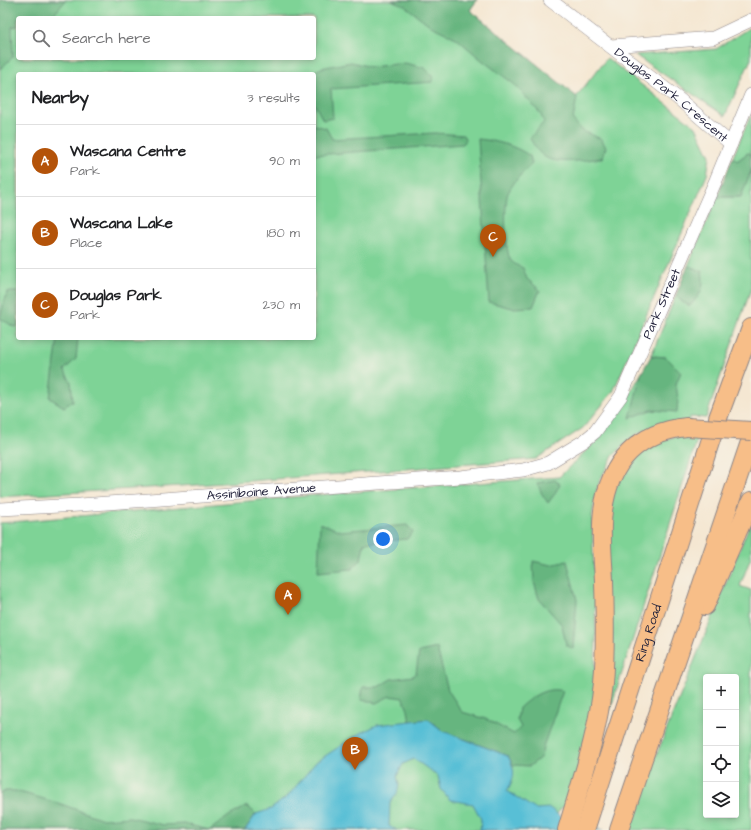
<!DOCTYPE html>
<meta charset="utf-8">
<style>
body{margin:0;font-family:"Architects Daughter",sans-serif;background:#f6f6f6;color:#202124}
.controls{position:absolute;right:12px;bottom:12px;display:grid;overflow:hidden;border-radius:4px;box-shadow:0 2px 6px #0003}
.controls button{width:36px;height:36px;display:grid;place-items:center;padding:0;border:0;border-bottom:1px solid #e0e0e0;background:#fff;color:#202124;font:20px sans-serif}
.you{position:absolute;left:383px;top:539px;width:14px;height:14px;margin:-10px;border:3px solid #fff;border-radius:50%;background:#1a73e8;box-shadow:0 0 0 6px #1a73e833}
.badge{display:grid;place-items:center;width:26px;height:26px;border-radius:50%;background:#b45309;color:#fff;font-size:13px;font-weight:700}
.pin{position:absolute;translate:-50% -33px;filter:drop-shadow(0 1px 2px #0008)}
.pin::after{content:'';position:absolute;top:21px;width:14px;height:12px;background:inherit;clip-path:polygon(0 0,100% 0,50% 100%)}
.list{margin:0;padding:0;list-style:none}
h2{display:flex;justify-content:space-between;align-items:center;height:52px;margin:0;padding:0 16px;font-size:17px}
h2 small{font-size:13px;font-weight:400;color:#757577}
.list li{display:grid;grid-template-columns:26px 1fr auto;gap:12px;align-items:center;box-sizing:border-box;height:72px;padding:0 16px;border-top:1px solid #e0e0e0}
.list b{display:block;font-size:15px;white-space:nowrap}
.list p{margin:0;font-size:13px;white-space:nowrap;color:#757577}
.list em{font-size:13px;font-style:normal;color:#757577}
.icon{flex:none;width:22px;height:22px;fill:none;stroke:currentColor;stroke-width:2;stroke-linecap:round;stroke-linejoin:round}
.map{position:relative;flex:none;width:751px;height:830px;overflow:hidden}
.search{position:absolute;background:#fff;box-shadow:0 2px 6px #0003;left:16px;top:16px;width:300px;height:44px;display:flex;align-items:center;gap:10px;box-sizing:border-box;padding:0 14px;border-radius:4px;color:#757577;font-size:15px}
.panel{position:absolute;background:#fff;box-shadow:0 2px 6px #0003;left:16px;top:72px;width:300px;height:268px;border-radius:4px}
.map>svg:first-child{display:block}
.green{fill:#7ed396;stroke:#507a68;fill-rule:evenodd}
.forest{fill:#66b57f;stroke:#446c5d}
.water{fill:#59bfd6;stroke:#3e7088}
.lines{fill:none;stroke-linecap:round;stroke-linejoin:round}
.minor-casing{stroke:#8c8486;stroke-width:14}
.highway-casing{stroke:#8c8486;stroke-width:20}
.minor{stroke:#fff;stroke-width:13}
.highway{stroke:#f7be88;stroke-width:18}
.highway-bridge-casing{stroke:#8c8486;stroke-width:20;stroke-linecap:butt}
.highway-bridge{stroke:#f7be88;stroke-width:18}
.labels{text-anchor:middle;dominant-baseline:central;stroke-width:3;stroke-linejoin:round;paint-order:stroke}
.street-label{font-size:13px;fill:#22223b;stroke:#f7f3e8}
</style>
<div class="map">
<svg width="751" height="830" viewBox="0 0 751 830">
<rect width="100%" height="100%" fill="#f7f3e8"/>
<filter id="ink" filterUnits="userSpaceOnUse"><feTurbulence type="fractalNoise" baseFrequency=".025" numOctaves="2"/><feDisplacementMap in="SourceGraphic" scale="8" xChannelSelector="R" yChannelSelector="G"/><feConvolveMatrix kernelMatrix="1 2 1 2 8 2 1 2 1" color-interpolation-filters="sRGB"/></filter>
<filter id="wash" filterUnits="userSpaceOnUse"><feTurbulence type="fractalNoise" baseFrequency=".012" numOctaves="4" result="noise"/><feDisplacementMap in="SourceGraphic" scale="16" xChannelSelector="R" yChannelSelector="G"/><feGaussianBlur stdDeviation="0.9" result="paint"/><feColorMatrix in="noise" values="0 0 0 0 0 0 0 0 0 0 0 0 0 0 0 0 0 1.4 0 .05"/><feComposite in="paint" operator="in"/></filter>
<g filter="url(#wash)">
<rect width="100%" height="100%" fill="#f5e7d2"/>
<g class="green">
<path d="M0 0H477L470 10 576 97 607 58 696 127 710 156 707 175 613 392 583 428 536 459 197 485 0 497ZM18 18H314V58H18ZM18 74H314V338H18Z"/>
<path d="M749 28 751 29V59L725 116 635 55 716 49Z"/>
<path d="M751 114V154L748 153 737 161 733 157Z"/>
<path d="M751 171V289L706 418 690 417 689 421 654 426 639 433 629 440 613 456 600 480 596 492 592 517 596 635 594 706 568 808 562 807 557 814 551 830H0V523L316 495 559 477 599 438 622 408 641 374 680 372 666 357 651 356 676 295 682 302 702 271 688 266 717 197H740Z"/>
<path d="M682 434 698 437 610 710 603 708 607 530 615 480 640 448Z"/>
<path d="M751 521V557L740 586 751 590V830H626ZM706 677H736V815H706Z"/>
</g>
<g class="forest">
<path d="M0 0H66L51 18H18V26L12 27 13 57 0 69Z"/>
<path d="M391 0H477L470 10 577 97 573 120 583 131 601 139 606 147 602 158C586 160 565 164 549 159 540 156 534 146 530 138L544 122 540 113 514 84 483 61 456 38 431 26 405 6Z"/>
<path d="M351 62 371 67 405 63 425 68 433 76V82L331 89 333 118 323 120 314 103V74H310L321 68Z"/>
<path d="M314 125 326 128 332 139 435 133 463 135 466 140 463 144 314 155Z"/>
<path d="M478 139C497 141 514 145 530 156L532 164C523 172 513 182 508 193 504 203 505 249 510 259 513 264 518 266 523 268L527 279 540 290 533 307 512 308 489 302Z"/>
<path d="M748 153 751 154V171L741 197H717L733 157 737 161Z"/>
<path d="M688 266 702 271C705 289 701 293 690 306L682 302 676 295Z"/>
<path d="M7 292H18V326L14 327 0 318Z"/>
<path d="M58 338H78L76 359 64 370 71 382 73 401 64 407 50 398Z"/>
<path d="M651 356 666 357 681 372 676 384 678 399 677 412 651 410 630 418 641 374Z"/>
<path d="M555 480 560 484 554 495 548 503 542 494 537 483Z"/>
<path d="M320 523 341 531 407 525 413 532 407 539 364 543 361 560 352 569 318 572Z"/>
<path d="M533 561 551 565 567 561 577 600 573 649 566 645 562 625 539 599 534 582Z"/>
<path d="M437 648 448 690 462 712 486 719 514 734 521 727 517 720 519 708C531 697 546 686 563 691L544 744 541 757 530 766 513 765 508 756 443 731 428 719 410 722 408 710 403 698 390 696 376 703 361 700 363 687H378L391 679 413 676 416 673 419 652Z"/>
<path d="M5 791H16L58 803 103 819 130 817 163 825 184 824 210 830 229 816 247 806 256 814 245 830H0V794Z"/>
</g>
<path class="water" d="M428 719 443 731 508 756C516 771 515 777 507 791L535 809 550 808 562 818 603 830H480L481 819 473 804 450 800 441 789 438 776 414 759 403 764 397 776 399 785 397 794 390 803 389 826 397 830H245L256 814 271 809 288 796 316 762 357 735 377 725Z"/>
</g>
<g filter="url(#ink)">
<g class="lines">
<defs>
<g id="minor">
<path id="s1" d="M550 0 680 100 731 144"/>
<path d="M611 46 713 38 751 20"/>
<path id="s2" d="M0 509 80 505 460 477 523 470 548 463 584 441 595 432 621 396 716 180 751 95"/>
</g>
<g id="highway">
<path d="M718 418 751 328"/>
<path d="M705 606 751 501"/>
<path d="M567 830C581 782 598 734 603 683 606 649 605 615 604 581 603 558 600 534 603 511 609 462 638 432 687 427"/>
<path id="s3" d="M585 830 712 436"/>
<path d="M619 830 751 439"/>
</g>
</defs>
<use href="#minor" class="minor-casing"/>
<use href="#highway" class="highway-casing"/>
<use href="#minor" class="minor"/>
<use href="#highway" class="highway"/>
<defs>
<path id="highway-bridge" d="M687 427 751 431"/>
</defs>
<use href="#highway-bridge" class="highway-bridge-casing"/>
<use href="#highway-bridge" class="highway-bridge"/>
</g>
</g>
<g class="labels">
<g class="street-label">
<text stroke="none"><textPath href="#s1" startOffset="154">Douglas Park Crescent</textPath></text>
<text stroke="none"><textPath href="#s2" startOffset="752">Park Street</textPath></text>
<text stroke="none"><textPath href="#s2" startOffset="262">Assiniboine Avenue</textPath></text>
<text stroke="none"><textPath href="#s3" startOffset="207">Ring Road</textPath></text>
</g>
</g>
</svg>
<div class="controls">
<button>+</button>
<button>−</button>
<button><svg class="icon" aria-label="locate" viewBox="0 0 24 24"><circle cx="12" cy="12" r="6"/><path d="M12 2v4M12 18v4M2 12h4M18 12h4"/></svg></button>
<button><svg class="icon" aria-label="layers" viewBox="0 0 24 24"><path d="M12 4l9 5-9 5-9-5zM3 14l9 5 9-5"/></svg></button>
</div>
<div class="you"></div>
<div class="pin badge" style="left:288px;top:615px">A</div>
<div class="pin badge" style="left:355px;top:770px">B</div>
<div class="pin badge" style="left:493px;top:257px">C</div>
<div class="search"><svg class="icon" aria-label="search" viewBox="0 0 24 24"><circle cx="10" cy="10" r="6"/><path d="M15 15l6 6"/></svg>Search here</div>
<section class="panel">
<h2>Nearby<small>3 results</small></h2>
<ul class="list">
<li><span class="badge">A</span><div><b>Wascana Centre</b><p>Park</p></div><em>90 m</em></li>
<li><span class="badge">B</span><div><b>Wascana Lake</b><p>Place</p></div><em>180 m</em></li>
<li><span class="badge">C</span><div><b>Douglas Park</b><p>Park</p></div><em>230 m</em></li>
</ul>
</section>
</div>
